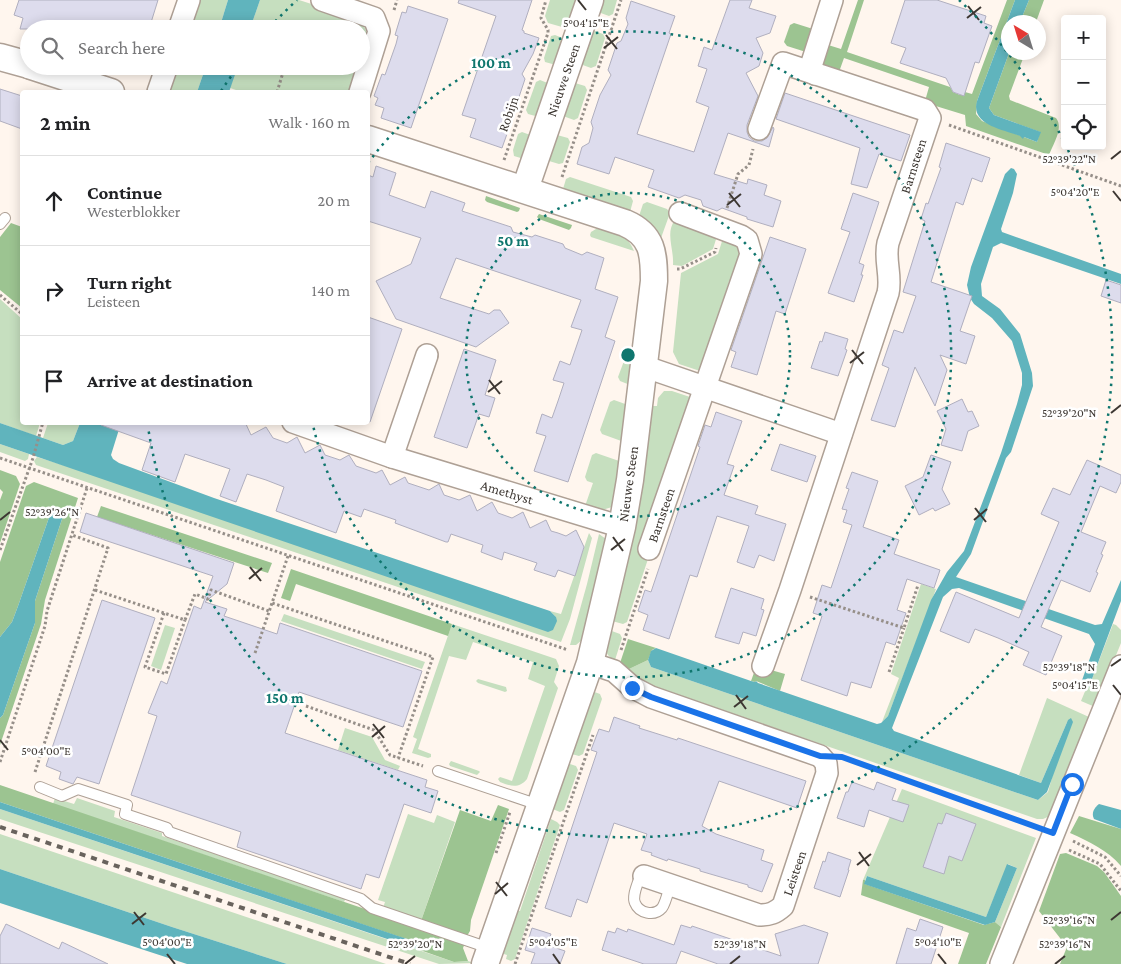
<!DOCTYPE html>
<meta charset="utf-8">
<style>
body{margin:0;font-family:"Crimson Pro",serif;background:#f2f2f2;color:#202124}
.controls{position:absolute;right:15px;top:15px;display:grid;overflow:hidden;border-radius:5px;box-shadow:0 2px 12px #0003}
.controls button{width:45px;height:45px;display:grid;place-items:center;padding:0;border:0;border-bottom:1px solid #e0e0e0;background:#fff;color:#202124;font:25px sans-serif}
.compass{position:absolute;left:1001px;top:15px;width:45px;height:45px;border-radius:50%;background:#fff;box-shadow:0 2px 12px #0003;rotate:322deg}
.stop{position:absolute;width:15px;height:15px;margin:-11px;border:4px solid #1a73e8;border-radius:50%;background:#fff}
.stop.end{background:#1a73e8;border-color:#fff;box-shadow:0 1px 5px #0008}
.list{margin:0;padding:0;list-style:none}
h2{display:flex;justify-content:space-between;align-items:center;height:65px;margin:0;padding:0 20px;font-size:21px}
h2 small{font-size:16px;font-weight:400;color:#757577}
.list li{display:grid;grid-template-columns:32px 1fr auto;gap:15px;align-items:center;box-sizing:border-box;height:90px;padding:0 20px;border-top:1px solid #e0e0e0}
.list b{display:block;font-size:19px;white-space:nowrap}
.list p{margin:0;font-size:16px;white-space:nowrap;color:#757577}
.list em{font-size:16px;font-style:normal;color:#757577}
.icon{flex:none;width:28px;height:28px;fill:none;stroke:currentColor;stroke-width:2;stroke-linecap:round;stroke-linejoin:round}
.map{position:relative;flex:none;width:1121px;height:964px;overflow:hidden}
.search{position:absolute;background:#fff;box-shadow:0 2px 12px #0003;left:20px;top:20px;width:350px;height:55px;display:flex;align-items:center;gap:12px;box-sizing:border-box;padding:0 18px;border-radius:28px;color:#757577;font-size:19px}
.panel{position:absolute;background:#fff;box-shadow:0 2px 12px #0003;left:20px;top:90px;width:350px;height:335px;border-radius:5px}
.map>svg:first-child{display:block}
.green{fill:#c6dfbf}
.forest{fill:#9cc491}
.water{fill:#60b4bd}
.building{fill:#dddced;stroke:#b0afbf}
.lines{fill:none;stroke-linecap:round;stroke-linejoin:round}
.service-casing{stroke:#aea095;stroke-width:12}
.minor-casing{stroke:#aea095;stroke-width:24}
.tertiary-casing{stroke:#aea095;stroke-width:29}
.path{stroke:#968f89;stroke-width:3;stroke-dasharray:2.5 2.5;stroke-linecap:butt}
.service{stroke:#fff;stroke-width:10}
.minor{stroke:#fff;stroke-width:21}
.tertiary{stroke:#fff;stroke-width:26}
.rail{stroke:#69635d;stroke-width:4;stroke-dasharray:6 6;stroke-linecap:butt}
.route{stroke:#1a73e8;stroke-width:6}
.ticks{fill:none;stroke:#3d3732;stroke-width:2}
.ring{fill:none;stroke:#0f766e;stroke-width:2.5;stroke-dasharray:2.5 5}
.labels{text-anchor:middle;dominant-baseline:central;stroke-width:5;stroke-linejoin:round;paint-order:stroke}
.street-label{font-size:14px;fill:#3d3732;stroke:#fff}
.ticks-label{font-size:12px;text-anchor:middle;fill:#3d3732;stroke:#fff;stroke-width:5;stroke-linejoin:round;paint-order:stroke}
.centre{fill:#0f766e;stroke:#fff;stroke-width:2.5}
.ring-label{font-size:15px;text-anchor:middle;font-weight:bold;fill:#0f766e;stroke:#fff;stroke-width:5;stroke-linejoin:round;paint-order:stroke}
</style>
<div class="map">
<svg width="1121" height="964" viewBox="0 0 1121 964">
<rect width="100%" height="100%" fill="#fff6ee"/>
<g class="green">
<path d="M197 0H228L219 29H187Z"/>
<path d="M260 0H299L358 19C373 34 366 43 361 61V29H250Z"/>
<path d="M550 0H578L569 29 548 23 545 16Z"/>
<path d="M601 0H617L613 14 609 16 598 12Z"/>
<path d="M592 30 603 34 605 38 596 66 591 68 580 64Z"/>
<path d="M555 35 565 39 556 65 545 62 544 58 551 36Z"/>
<path d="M174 66H206L197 92H175L167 90Z"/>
<path d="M237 66H359L351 92H242L230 88Z"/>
<path d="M540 80 550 84 539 117 528 114 526 110 536 82Z"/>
<path d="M575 83 585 86 587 90 578 118 574 120 563 116Z"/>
<path d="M522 132 533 136 524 159 514 156 513 150 518 134Z"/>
<path d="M557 135 568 138 570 142 563 163 559 164 549 161Z"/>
<path d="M570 177 631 197 633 201 630 212 563 189 566 179Z"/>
<path d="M647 202 667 209 670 213 661 238 652 226 639 216 643 204Z"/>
<path d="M675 220 717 236 713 249 682 266 673 265C674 248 665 233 675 220Z"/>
<path d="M601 226C615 232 628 235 634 251L591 237 590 235 591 232Z"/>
<path d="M727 236 746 252 737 277 729 281 728 285 717 318 721 326 700 371 679 364 673 352 681 273 718 254 723 238Z"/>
<path d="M0 299 22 319V422L40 423 36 436 0 423Z"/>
<path d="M625 352 632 367 630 385 620 381 618 377 624 361Z"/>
<path d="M664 391H672L693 398 649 556 627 622 623 624 612 621 651 406H657L658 398Z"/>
<path d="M614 400 628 405 624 442 602 434 600 430 610 402Z"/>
<path d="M48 423H80L73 441 63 445 43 438Z"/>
<path d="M0 444 29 454 28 459 25 461 0 452Z"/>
<path d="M596 453 622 462 612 507 589 514 583 512 593 483 587 481 585 477 592 455Z"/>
<path d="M37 457 556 617 550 611 561 614 589 533 592 538 570 619 561 642 36 465 34 461Z"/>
<path d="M599 534 606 539 592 606 582 640 576 645H570L587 584Z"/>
<path d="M921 584 936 589 888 716 882 722 899 678 891 674Z"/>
<path d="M284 614 425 662 422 669 281 621Z"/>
<path d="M452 624 556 659 559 666 554 682 558 688 527 779C519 789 510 786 500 782L498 779 500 777 512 781 545 686 528 679 533 662 473 642 466 660 449 656 418 749 431 754V757L428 758 412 753 417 739 413 737Z"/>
<path d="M1113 624 1116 625 1121 630V643L1095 707 1081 701 1086 689 1089 687Z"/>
<path d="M165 625 175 628 161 670 151 666Z"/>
<path d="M609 630 620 634 622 638 615 660C601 654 606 642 609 630Z"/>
<path d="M648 660 651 667 1038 800 1048 792 1068 720 1041 783 1019 775 1047 698 1089 717 1050 816 1043 819H1037L642 682 629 669Z"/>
<path d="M478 679 506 687 507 691 505 692 478 683 476 681Z"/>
<path d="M589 690 600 694 602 699 583 754 579 756 568 753Z"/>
<path d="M345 728 372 737 385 760 400 766 398 770 338 750Z"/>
<path d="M451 761 479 771 480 772 477 775 450 766 449 764Z"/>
<path d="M564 762 576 766 578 770 564 810 560 812 550 808Z"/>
<path d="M902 789 1036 838 1001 927 995 922 1017 868 1008 864 986 917 867 876 865 880H863Z"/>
<path d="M55 798 74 804 77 798 115 811 114 817 162 833V836L346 898 344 902 53 804Z"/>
<path d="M0 809 454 962 468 961 474 963 439 964 0 819Z"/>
<path d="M408 814 434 823 437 815 455 822 421 921 383 908 385 902 378 900Z"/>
<path d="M551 819 557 822 560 825 515 959 511 961 506 959 507 955 501 953 516 910 520 911Z"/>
<path d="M0 834 386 964H287L172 927 0 869Z"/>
</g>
<g class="forest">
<path d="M858 0H864L847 52 950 87 953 92 960 95 965 92 972 94 1007 0H1015L977 101 976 114 982 121 1037 142 1040 132 994 115 989 108 1009 53H1025L1009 96 1010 100 1056 118C1064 128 1053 144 1049 155L966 126 965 115 926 103 925 101 929 87 844 58 839 72 823 66 820 62 825 44 841 49Z"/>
<path d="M1029 0H1044L1036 22H1020Z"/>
<path d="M794 23 813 29 806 52 787 46 784 42 790 25Z"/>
<path d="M486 196 520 208 519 211 517 212 487 202 485 200Z"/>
<path d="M539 214 572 225 571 228 569 230 539 219 537 217Z"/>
<path d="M11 223 22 227V308L0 290V237Z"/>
<path d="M0 470 16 476 20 484 0 543V500L3 492 0 489Z"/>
<path d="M34 482 78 498 45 600 41 624 0 745V718L3 715 35 623V601L63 516 52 509 18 606 12 622 0 637V562L26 486Z"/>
<path d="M101 506 272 563 268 573 97 517Z"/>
<path d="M291 569 452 624 448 636 296 584 290 601 281 598Z"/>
<path d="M628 639 656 648 652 650 648 660 629 669 620 663Z"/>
<path d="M755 670H771L785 674 780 691 756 681 755 682 751 681Z"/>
<path d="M0 785 465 943 463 948 468 961 454 962 417 949 418 943 0 802Z"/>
<path d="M498 805 509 809 471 920 470 931 467 936 421 921 460 810 491 821Z"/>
<path d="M1079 816 1121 829V866C1107 850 1090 842 1070 833Z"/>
<path d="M1066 853 1097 866 1104 872 1121 896V964H1060L1067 947 1039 911 1060 854Z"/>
<path d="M863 880H865V884L984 925 995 922 1001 927 986 964H958L969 933 861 895Z"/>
</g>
<g class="water">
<path d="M228 0H260L250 29H219Z"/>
<path d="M1015 0H1029L1020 22H1008L1009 53 989 108 994 115 1041 132 1037 142 1024 137 1023 139 1020 136C1004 130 970 125 977 101Z"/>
<path d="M206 66H238L229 92H197Z"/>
<path d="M1011 168 1014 169 1017 174 1013 193 1001 229 1002 232 1121 274V284L1001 243 993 247 981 284 982 296 1000 309 1020 334 1032 373 1033 386 1011 452 1006 458 971 554 956 577 1095 625 1102 624 1121 580V601L1089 687 1084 689 1082 688 1081 683 1095 644 1089 634 959 588 952 589 943 597 892 728 894 731 1041 783 1068 720 1071 718 1073 722 1047 792 1038 800 651 667 648 660 651 651 656 648 751 681 755 682 756 681 758 683 877 724 881 723 888 716 931 600 947 572 964 551 1001 453 1017 404 1022 385V373L1012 341 992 318 974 304 970 298 967 285 971 267 1005 174Z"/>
<path d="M0 423 63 445 73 441 80 423H121L111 455 113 459 119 463 214 498 550 611 556 617 557 621 553 630 548 632 0 444Z"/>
<path d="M54 507 60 508 63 512V516L35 601V623L3 715 0 718V637L12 622 18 606 52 509Z"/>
<path d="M0 802 419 943 417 949 0 809Z"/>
<path d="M1099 804 1121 810V829L1094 819C1091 813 1094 808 1099 804Z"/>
<path d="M1007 864 1017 868 995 922 985 925 864 884 867 876 986 917Z"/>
<path d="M0 869 172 927 287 964H187L0 903Z"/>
</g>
<g class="building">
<path d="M19 0H158L149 29H20L23 18 14 15Z"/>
<path d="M459 0H532L522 30 524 31V33L539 38 533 54 522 74 525 79 516 106 505 126 508 131 502 148 470 137 476 119 462 115 496 16 458 3Z"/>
<path d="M730 0H752L749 8 776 16 770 33 756 38 763 53 759 66 746 73 758 96 747 125V132L749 137 754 141H762L767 138 773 127 774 129 769 147 728 133 714 174 747 184 748 179 767 185 764 195 781 201 773 227 747 219V217L722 208 717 211 703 206 701 200 685 195 679 198 648 187 654 170 615 157 609 174 577 164 582 147 589 143 593 128 591 122 600 95 611 75 608 70 617 43 621 41 628 24 626 18 631 1 675 16 669 33 671 34 637 134 694 152 709 107 696 102 707 69 698 66 704 47 712 50Z"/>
<path d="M905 0H937L986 16 984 23 992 26 979 63 975 62 964 96 953 92 946 78 900 63 906 48 891 43Z"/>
<path d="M408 6 448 19 411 128 381 118 384 108 375 105 378 98 374 96 382 74 385 75 396 44 398 36 395 35 402 12 406 13Z"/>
<path d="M0 89 22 96V129L0 121Z"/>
<path d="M785 93 910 135 901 161 879 154 867 188 851 184 860 148 776 119Z"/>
<path d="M946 143 990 158 982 182 972 178 963 205 956 202 931 282 972 296 960 331 975 336 966 364 940 355 947 370 935 406 915 367 895 427 871 420 889 368 882 365 894 330 903 333 916 296 903 292 925 221 921 219 926 203 928 204 941 168 939 167Z"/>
<path d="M376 166 396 173 389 195 425 208 431 191 465 203 462 211 511 227 513 232 532 237 535 235 563 244 565 248 582 255 587 252 604 258 595 289 618 297 605 337 615 341 568 482 534 471 546 436 536 433 542 414 552 418 558 401 564 383 553 380 560 361 570 365 582 330 571 327 581 300 456 258 440 298 489 314 494 310H500L509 323 476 347 396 319 376 281 411 264 421 238 368 221V175L373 177Z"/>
<path d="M853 193 879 202 859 263 864 265 861 275H863L854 302 828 293 850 232 841 229Z"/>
<path d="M770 237 806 249 785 314 776 311 757 375 731 367 736 352 731 350Z"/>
<path d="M1106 280 1121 285V303L1101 296Z"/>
<path d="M368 317 402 329 370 422 368 421Z"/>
<path d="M825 332 848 339 845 349 847 350 838 376 811 368 820 341 822 342Z"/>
<path d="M464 349 496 360 485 395 495 398 489 417 479 414 467 448 434 437Z"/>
<path d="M962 399 968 412 972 411 979 426 968 431 962 451 941 445 946 429 937 411Z"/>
<path d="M716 412 742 421 727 464 734 466 724 495 758 506 755 514 786 524 774 561 759 555 754 568 737 562 749 526 717 516 697 577 690 575 669 639 643 630 648 615 638 611 645 590 651 592 700 447 698 446 705 425 711 427Z"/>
<path d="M101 422H245L251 435 266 427 273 438 287 443 297 437 305 453 320 445 325 455 340 460 349 455 356 466 376 473 382 470 390 485 405 477 408 483 429 490 439 484 444 495 459 500 470 495 477 511 492 502 498 513 512 518 523 512 530 528 546 520 551 531 558 533 566 536 576 530 584 547 575 576 558 570 555 577 534 570 537 563 504 552 502 560 481 552 483 545 451 534 448 542H446L395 523 396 520 364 509 361 517 344 511 336 533 276 511 284 487 266 480 247 474 236 502 220 496 230 469 185 454 175 482 142 470 151 443 101 425Z"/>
<path d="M780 444 816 456 807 482 771 470Z"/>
<path d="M931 455 951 462 942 489 950 504 935 511 933 508 919 515 905 486 923 477Z"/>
<path d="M1087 460 1121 475V482L1116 493 1100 486 1081 532 1106 542 1101 554 1103 555 1096 572 1098 573 1090 592 1061 580 1041 627 1062 636 1046 675 1023 665 1029 652 998 638 975 629 969 643 940 631 956 592 1019 618 1059 522 1041 514 1053 488 1070 495Z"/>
<path d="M852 472 878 481 863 527 899 540 894 554 940 570 934 588 907 579 897 610 906 613 895 645 886 642 871 688 851 682 847 696 801 680 822 616 813 613 822 585 831 588 852 525 843 522 847 510 842 509 849 489 846 488Z"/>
<path d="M86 513 234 563 227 584 205 602 227 609 224 616 277 634 280 623 422 671 403 727 299 692 285 733 427 780 425 787 438 791 431 813 404 804 379 878 366 874 361 889 237 847 241 832 131 795 157 716 148 713 161 681 167 684 194 606 201 609 213 576 80 532Z"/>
<path d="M731 588 764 599 761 609 764 610 756 636 743 632 739 644 715 637Z"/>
<path d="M102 600 155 618 99 784 77 777 73 784 59 779 61 772 46 766Z"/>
<path d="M614 717 640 726 639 728 677 740 678 738 806 781 797 808 719 781 702 826 716 834 764 850 761 860 773 864 762 892 748 887V885L700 871V869L668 859 667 861 651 855 652 853 641 850 647 834 614 823 587 903 577 899 571 917 545 908 597 752 591 750 599 729 609 732Z"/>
<path d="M852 782 874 790 877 782 896 789 892 800 909 805 903 822 869 810 864 827 837 818 846 792H848Z"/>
<path d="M946 813 976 824 962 861 949 856 944 874 923 867 938 823 942 824Z"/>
<path d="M828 852 851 860 848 870H849L840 897 814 888 823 861 825 862Z"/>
<path d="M920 919 943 927 931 964H896L907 928 916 931Z"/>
<path d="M6 924 59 949 62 942 108 964H0V936Z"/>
<path d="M681 925 691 928 692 926 781 956 775 934 804 925 828 933 818 964H718L681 951 676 964H644L602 950 608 931 615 933 617 928 627 932 628 929 674 945Z"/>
<path d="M532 928 551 934 547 945 565 951 560 964H531L535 953 525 950Z"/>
</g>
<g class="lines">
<defs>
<g id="service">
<path d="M0 224 5 218"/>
<path d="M438 771 539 805"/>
<path d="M40 787 62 796 78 789 127 805 125 814 167 828 169 832 361 899 372 908 489 948"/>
<path d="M644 876 639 879C637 886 632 896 635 903 639 913 654 917 662 908 666 902 668 892 670 885"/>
</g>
<g id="minor">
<path d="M322 0 374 18 379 31 360 92"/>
<path d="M179 29 189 0"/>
<path d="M815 74 811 66 832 0"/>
<path d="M158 92 167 66"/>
<path d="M759 129 783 63 925 110 930 118 888 243C884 260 892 276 888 293L790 590 763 666"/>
<path d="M643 366 841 434"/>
<path d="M293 422 392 457 622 527"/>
<path d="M392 457 427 355"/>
<path d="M649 549 751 254 747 240 741 236 680 213"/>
<path d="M590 663 614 671 632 687 651 697 820 756 826 763 827 773 783 906C775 913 770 915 759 915L644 876"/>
<path d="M1001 964 1121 666"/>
</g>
<g id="tertiary">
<path d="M0 57 29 65"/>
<path d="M31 66 111 92"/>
<path d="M368 139 625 223C653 235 654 254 654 281L630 480 622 527 590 663 485 964"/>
<path d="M525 189 590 0"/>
</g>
</defs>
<use href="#service" class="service-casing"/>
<use href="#minor" class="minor-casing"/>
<use href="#tertiary" class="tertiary-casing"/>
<g class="path">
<path d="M394 10 397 0"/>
<path d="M311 29 314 20"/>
<path d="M277 92 285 66"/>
<path d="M949 125 1121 186"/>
<path d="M504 160 548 33V30L541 18 546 0"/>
<path d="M562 177 621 0"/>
<path d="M727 208 738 174 749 165 753 149"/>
<path d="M677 269H680L715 252 716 248"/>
<path d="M0 295 22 314"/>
<path d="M0 458 568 650"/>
<path d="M0 550 33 458 43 422"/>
<path d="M288 556 272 603 433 657 398 758"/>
<path d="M95 590 185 620 195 594 208 599 211 590 269 611"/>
<path d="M810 597 904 628 918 585"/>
<path d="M164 613 145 667 166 674 185 620"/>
<path d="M621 650 648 569"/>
<path d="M255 653 272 603"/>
<path d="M889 672 904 628"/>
<path d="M306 706 374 730 390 755 423 766"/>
<path d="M847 759 1034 826"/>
<path d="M0 762 45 626 47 611 87 488"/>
<path d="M35 772 108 548 72 535"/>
<path d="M1073 841 1105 857 1121 876"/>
<path d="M1069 850 1100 864 1121 891"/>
<path d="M496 853 510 812"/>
<path d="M515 964 593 735"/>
</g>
<use href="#service" class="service"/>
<use href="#minor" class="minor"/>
<use href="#tertiary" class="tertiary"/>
<path class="rail" d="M0 827 410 964"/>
</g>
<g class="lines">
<path class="route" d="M632 688 651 697 820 756 842 757 1053 833 1072 784"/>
</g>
<path class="ticks" d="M578 0 586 10M968 6 979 20M967 18 981 7M606 35 617 49M604 48 618 37M1111 159 1121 151M1113 191 1121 201M729 193 740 207M727 205 741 194M852 350 863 364M850 363 864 352M489 380 500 394M488 392 502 381M1111 413 1121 405M975 508 986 522M0 520 10 512M974 520 987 509M613 537 623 551M611 550 625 539M250 567 261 581M249 579 262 568M1111 666 1121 659M1113 685 1121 695M736 695 746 709M734 707 748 696M373 724 384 738M372 737 385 726M0 740 8 750M859 852 869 866M857 865 871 854M496 882 507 896M495 894 508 883M134 912 144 925M1111 920 1121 912M132 924 146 913M167 954 175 964M553 954 560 964M938 954 946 964M405 964 415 956M730 964 740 956M1055 964 1065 956"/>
<g class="ring">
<circle cx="628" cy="355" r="162"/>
<path d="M368 163A323 323 0 1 1 313 425"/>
<path d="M221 91A485 485 0 0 1 238 67M270 27A485 485 0 0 1 297 0M959 0A485 485 0 0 1 1064 142M1068 150A485 485 0 1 1 148 427"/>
</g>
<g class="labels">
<g class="street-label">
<text transform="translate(563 80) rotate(-71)">Nieuwe Steen</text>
<text transform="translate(508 114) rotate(-71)">Robijn</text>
<text transform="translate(913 166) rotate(-72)">Barnsteen</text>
<text transform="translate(628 484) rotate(-82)">Nieuwe Steen</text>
<text transform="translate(507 492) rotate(17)">Amethyst</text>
<text transform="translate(661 515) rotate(-71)">Barnsteen</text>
<text transform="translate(794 873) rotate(-71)">Leisteen</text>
</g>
</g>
<g class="ticks-label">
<text x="586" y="27">5°04'15"E</text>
<text x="1069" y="163">52°39'22"N</text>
<text x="1075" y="196">5°04'20"E</text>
<text x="1069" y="417">52°39'20"N</text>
<text x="52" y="516">52°39'26"N</text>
<text x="1069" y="671">52°39'18"N</text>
<text x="1075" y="689">5°04'15"E</text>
<text x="46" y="755">5°04'00"E</text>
<text x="1069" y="924">52°39'16"N</text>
<text x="167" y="946">5°04'00"E</text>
<text x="553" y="946">5°04'05"E</text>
<text x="938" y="946">5°04'10"E</text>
<text x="415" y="948">52°39'20"N</text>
<text x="740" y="948">52°39'18"N</text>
<text x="1065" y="948">52°39'16"N</text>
</g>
<circle cx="628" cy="355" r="8" class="centre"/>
<g class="ring-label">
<text x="491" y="68">100 m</text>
<text x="513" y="246">50 m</text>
<text x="285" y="703">150 m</text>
</g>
</svg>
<div class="controls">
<button>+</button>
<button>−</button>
<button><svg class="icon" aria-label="locate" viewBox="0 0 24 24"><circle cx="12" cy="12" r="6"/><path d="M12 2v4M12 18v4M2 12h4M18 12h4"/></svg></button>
</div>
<svg class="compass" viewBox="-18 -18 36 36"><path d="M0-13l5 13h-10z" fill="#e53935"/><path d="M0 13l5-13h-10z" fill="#757577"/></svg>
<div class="stop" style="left:1072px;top:784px"></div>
<div class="stop end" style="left:632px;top:688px"></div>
<div class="search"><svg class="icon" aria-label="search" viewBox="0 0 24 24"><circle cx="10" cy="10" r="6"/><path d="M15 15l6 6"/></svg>Search here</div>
<section class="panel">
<h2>2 min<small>Walk · 160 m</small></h2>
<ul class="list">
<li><svg class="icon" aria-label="ahead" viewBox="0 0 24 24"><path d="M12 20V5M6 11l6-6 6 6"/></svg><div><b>Continue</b><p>Westerblokker</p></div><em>20 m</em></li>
<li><svg class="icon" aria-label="right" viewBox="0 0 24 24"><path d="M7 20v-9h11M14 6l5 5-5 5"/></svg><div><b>Turn right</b><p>Leisteen</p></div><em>140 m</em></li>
<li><svg class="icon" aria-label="arrive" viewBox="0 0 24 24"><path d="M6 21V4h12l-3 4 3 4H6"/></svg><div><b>Arrive at destination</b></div></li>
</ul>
</section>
</div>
